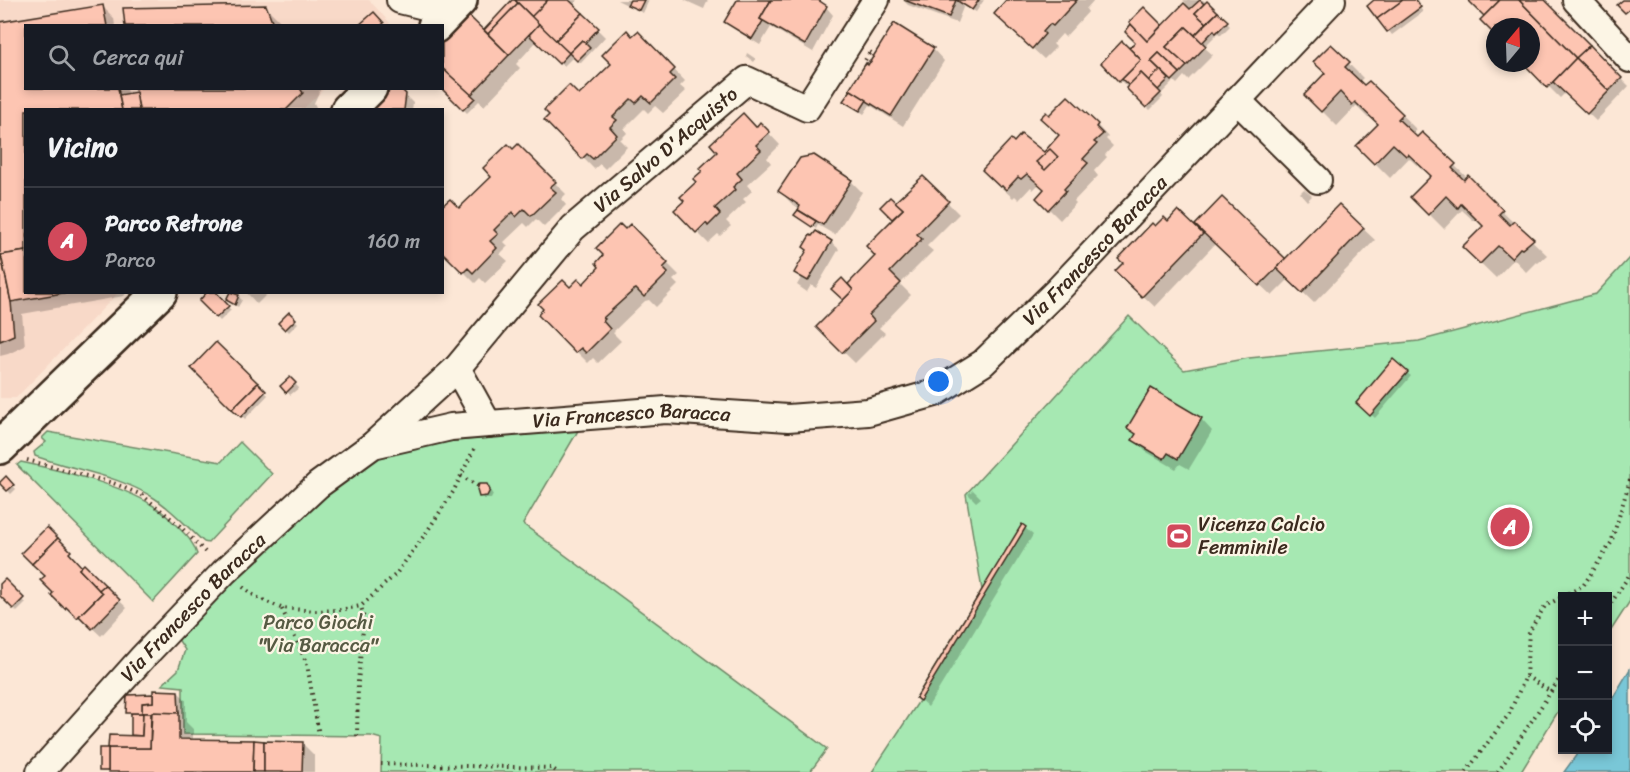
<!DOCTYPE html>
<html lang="it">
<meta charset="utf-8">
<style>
body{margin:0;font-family:Sriracha,sans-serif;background:#20242c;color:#f1f3f6}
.controls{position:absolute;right:18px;bottom:18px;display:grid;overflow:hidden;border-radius:0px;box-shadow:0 3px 9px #0003}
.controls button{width:54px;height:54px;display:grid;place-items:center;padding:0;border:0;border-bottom:2px solid #363941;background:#171b24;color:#f1f3f6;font:30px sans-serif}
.compass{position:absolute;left:1486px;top:18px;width:54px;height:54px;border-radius:50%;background:#171b24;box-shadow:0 3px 9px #0003;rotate:19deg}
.you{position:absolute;left:939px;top:382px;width:21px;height:21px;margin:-15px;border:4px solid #fff;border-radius:50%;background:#1a73e8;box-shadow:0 0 0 9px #1a73e833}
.badge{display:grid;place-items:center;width:39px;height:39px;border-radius:50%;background:#d1495b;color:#fff;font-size:20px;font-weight:700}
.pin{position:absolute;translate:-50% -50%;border:3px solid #fff;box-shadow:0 2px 6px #0006}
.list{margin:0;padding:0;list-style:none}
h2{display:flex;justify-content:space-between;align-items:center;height:78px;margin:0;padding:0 24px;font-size:26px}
h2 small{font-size:20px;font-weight:400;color:#9ea1a6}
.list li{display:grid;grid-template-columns:39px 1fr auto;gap:18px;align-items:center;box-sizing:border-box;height:108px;padding:0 24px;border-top:2px solid #363941}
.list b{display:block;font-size:22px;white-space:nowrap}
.list p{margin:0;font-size:20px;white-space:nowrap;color:#9ea1a6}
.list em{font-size:20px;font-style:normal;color:#9ea1a6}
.icon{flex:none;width:33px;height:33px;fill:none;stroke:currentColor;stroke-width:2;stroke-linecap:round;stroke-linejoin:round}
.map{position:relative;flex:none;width:1630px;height:772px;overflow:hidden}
.search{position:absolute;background:#171b24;box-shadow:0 3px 9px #0003;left:24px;top:24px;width:420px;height:66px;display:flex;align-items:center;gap:15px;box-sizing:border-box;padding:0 21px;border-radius:0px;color:#9ea1a6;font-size:22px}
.panel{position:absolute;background:#171b24;box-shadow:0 3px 9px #0003;left:24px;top:108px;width:420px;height:186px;border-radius:0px}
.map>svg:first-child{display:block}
.built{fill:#f8d9c8}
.green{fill:#a6e8b2;stroke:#708968;stroke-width:1.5}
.water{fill:#79c7d7;stroke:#60888d;stroke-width:1.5}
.shadow{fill:#0003}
.building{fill:#fdc5b2;stroke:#3b2a1e;stroke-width:1.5}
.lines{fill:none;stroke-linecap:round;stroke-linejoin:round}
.street-casing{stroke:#3b2a1e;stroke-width:30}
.secondary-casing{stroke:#3b2a1e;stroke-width:38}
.path{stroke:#3b2a1e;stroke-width:4;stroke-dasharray:1.5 4.5;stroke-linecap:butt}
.street{stroke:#fcf5e5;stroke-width:26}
.secondary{stroke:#fcf5e5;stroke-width:33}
.labels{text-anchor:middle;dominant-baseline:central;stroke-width:4.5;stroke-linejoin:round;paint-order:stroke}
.street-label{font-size:20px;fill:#3b2a1e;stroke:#fcf5e5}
.poi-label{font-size:20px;fill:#3b2a1e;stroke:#fcf5e5;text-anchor:start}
.park-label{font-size:20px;fill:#565a43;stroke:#fcf5e5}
</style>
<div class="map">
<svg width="1630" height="772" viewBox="0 0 1630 772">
<rect width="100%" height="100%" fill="#fce7d6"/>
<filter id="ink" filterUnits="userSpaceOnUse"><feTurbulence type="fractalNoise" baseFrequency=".0167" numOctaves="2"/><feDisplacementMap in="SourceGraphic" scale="12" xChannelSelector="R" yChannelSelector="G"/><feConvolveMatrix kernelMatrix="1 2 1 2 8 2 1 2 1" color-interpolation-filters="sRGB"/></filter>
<g filter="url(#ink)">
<path class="built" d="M0 0H369L390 23 387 26H26V88L324 89 303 109 26 110V292L118 293 16 398H0Z"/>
<g class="green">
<path d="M1630 257V601L1608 635V596H1562V705L1521 772H872L919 701 916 698 982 590 966 494 1129 316 1184 370 1249 358 1419 341 1596 294Z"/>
<path d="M579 429 523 524 827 749 810 772H381L382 739 371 736 183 734V687L162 685 178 670 185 650 176 636 331 477 403 446Z"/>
<path d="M48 432 221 462 240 442 272 474 208 543 204 542C187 527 173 510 154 498 118 475 74 470 35 456L34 452 46 442 42 438Z"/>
<path d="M21 462C58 470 120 484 152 505 161 510 169 518 176 525 186 535 193 541 197 554L153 602 17 465Z"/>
</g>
<path class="water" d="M1630 669V769L1628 772H1564L1580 750H1608V706Z"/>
<g class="shadow">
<path d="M514 0H578L573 5 605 37 581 63 574 56 564 66 537 41 516 64 520 68 484 106 479 101 467 113 442 88 496 40Z"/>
<path d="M617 0H649L643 13Z"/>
<path d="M684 0H708L704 9Z"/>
<path d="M739 0H821L819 3 826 7 833 15 813 52 771 27 760 45 734 29 726 21Z"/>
<path d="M903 0H984L976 12 964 5 957 23 908 5Z"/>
<path d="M1008 0H1094L1086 9 1088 12 1065 37 1062 34 1053 44 1056 47 1044 59 1007 25Z"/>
<path d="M1183 0H1203L1230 26 1221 35 1218 33 1204 47 1213 55 1188 80 1184 76 1177 84 1174 81 1161 94 1163 97 1150 110 1103 63 1129 50 1137 42 1144 9 1162 27 1186 3Z"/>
<path d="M1377 0H1418L1417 3 1423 12 1392 35 1369 6Z"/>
<path d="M1470 0H1543L1629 86 1596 121 1566 92 1560 98 1525 63H1531V27H1495V32L1483 20 1486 16Z"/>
<path d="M102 6 114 18 115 26H26V88H127L128 95 138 94 137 88H321L314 103 317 109 26 110V292H127L124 296 22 314 25 346 8 354 0 356V23Z"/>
<path d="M266 7 281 22 282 26H127Z"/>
<path d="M638 33 685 81 680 86 686 91 663 113 655 106 648 113 644 109 624 129 627 133 620 140 627 147 605 169 600 164 594 169 546 120 579 97 613 64Z"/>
<path d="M1331 46 1363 78 1359 82 1364 87 1369 83 1417 130 1412 134 1417 139 1422 134 1547 255 1538 263 1536 262 1526 272 1514 259 1496 278 1464 247 1485 226 1477 218 1474 221 1462 210 1444 229 1412 197 1432 176 1424 168 1422 170 1409 158 1390 178 1358 146 1380 124 1370 115 1368 118 1356 106 1337 126 1306 95 1326 74Z"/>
<path d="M933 49 944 61 903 126 870 105 864 114 849 104 869 66Z"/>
<path d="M747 53 756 59 754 62 746 56Z"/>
<path d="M398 88 413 103 412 110H374Z"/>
<path d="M1049 117 1097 125 1108 137 1106 139 1113 146 1105 155 1107 157 1094 171 1098 176 1074 201 1076 203 1060 220 1038 198 1045 190 1039 184 1033 190 1031 187 1019 200 1015 196 1013 198 995 182 1044 154 1061 136Z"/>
<path d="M760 124 780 145 767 158 771 163 747 185 752 191 743 199 746 202 726 221 731 226 720 236 718 234 708 243 697 232 686 201Z"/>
<path d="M518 146 566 194 561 199 566 205 544 227 536 219 528 227 524 223 504 242 508 246 500 254 508 261 485 283 480 278 475 283 442 250 459 211 493 177Z"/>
<path d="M923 178 959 214 927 246 933 251 900 284 911 295 879 328 885 333 855 363 818 327 857 296 895 219 882 207 890 199 907 215Z"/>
<path d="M851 181 862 192 835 235 818 225 816 229 800 218 796 215 800 209 791 203 780 191Z"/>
<path d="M1304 189 1312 196 1307 201 1300 193Z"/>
<path d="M1222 200 1286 261 1339 206 1375 240 1314 303 1289 279 1272 296 1216 243 1155 307 1117 271 1155 228 1168 223 1195 228Z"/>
<path d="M630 226 679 275 673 280 678 285 656 307 649 300 645 301 614 331 615 332 613 333 621 341 598 363 593 358 588 363 540 315 570 289 583 286 602 267 625 231Z"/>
<path d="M831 242 839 249 816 288 811 285 807 292 797 285 801 278 796 273Z"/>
<path d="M213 292 231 310 220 321 201 301Z"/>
<path d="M246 292H269L257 304Z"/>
<path d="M238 296 242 300 238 307 228 300Z"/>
<path d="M289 314 298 323 289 332 280 323Z"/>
<path d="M216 344 268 395 245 419 193 368Z"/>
<path d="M1407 373 1411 376 1375 418 1358 403Z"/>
<path d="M290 379 299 388 290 395 282 386Z"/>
<path d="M1201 419 1212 431 1189 469 1180 464 1176 469 1145 451 1134 439 1136 436 1128 428Z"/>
<path d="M6 478 16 489 11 494 1 483Z"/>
<path d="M487 485 493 495 491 499H484L481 496Z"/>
<path d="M973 490 981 498 976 502 968 494Z"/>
<path d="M1025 528 1033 535 928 707 918 698Z"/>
<path d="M47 529 77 560 75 562 82 569 84 566 127 608 101 636 87 623 86 624 75 614 73 615 53 595 55 593 47 576Z"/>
<path d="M5 581 26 603 17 612 0 594V586Z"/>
<path d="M178 692 186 700V722L193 729V741L302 743 314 755V772H102L100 770 110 750 133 737V716L128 712Z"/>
</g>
<g class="building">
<path d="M512 0H515L518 3 488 34 484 30Z"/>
<path d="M515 0H548L532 17Z"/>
<path d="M548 0H569L583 13 555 41 531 17Z"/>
<path d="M630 0H644L639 10 627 5Z"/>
<path d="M737 0H771L760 19 763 21 752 39 724 22Z"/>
<path d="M771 0H818L827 6 805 45 760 19Z"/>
<path d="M904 0H956L949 17Z"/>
<path d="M956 0H979L972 10Z"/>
<path d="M1006 0H1077L1053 26 1050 24 1043 32 1045 34 1032 49 994 14Z"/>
<path d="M1200 0 1204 4 1195 13 1206 23 1195 35 1186 27 1166 47 1187 66 1180 73 1159 53 1151 61 1160 70 1149 81 1141 73 1129 86 1122 79 1141 60 1129 48 1135 42 1125 32 1131 24 1147 41 1184 3 1190 9Z"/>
<path d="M1374 0H1403L1377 19 1367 6Z"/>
<path d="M1403 0H1415L1421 7 1387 32 1377 19Z"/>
<path d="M1468 0H1500L1484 16Z"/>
<path d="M1500 0H1519L1576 58 1547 88 1523 63H1531V27H1495V35L1480 20Z"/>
<path d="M1519 0H1545L1590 45 1576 58Z"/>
<path d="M1623 0H1630V9L1625 13 1617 5Z"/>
<path d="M1207 1 1218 12 1206 23 1195 13Z"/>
<path d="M518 3 539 24 509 55 488 34Z"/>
<path d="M103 5 107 26H26V88H118L122 110H26V251L1 255 11 302 14 335 0 341V22Z"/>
<path d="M266 5 274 26H125L123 8Z"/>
<path d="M1144 7 1162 25 1147 41 1129 22Z"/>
<path d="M374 12 384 23 381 26H358Z"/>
<path d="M1218 12 1228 21 1216 33 1214 30 1202 43 1195 35Z"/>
<path d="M583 13 599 28 585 43 582 40 569 53 555 41Z"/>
<path d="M468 15 509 55 471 95 442 68V42Z"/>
<path d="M894 23 934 48 891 116 849 90 866 63 868 65Z"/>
<path d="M539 24 569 53 559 64 529 35Z"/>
<path d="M1186 27 1206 46 1187 66 1166 47Z"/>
<path d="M627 30 632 36 638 31 675 69 670 74 675 79 651 103 643 96 636 103 631 99 613 117 617 120 610 127 617 135 593 159 587 154 582 159 544 120 549 115 544 110 569 85 579 95 611 64 602 55Z"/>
<path d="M582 40 590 48 577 61 569 53Z"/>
<path d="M1122 41 1141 60 1119 82 1101 63Z"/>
<path d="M1331 44 1350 62 1345 67 1364 85 1369 81 1403 114 1398 119 1417 137 1422 132 1456 164 1452 168 1464 180 1468 175 1503 210 1499 214 1510 225 1514 221 1534 239 1522 249 1520 248 1511 258 1498 246 1480 264 1462 247 1483 226 1461 204 1458 208 1446 196 1428 215 1410 197 1431 176 1408 154 1406 156 1393 144 1374 164 1356 146 1378 124 1355 102 1352 105 1340 92 1321 112 1304 95 1325 73 1313 62Z"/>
<path d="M1590 45 1622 78 1609 91 1576 58Z"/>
<path d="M1159 53 1180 73 1172 81 1151 61Z"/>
<path d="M1576 58 1609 91 1587 114 1553 82Z"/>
<path d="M442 68 475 98 463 110 441 88H442Z"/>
<path d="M1160 70 1169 79 1158 90 1149 81Z"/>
<path d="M1141 73 1161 93 1146 108 1126 88Z"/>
<path d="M135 88H300L303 93 286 110H139Z"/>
<path d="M392 88H400L406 94 404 110H372Z"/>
<path d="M851 90 867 100 860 111 843 101Z"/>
<path d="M136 92 139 110H122L119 95Z"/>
<path d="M1068 96 1098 124 1096 127 1103 134 1094 142 1097 144 1083 159 1088 163 1064 189 1066 191 1048 210 1036 198 1044 189 1027 174 1021 179 1018 177 1006 190 1002 186 1000 187 982 170 1011 139 1014 142 1021 134 1044 152 1059 135 1040 118 1046 112 1049 115Z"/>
<path d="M743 113 756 127 760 122 770 132 756 145 761 150 737 173 742 179 733 187 735 190 715 208 720 214 708 226 706 223 696 233 674 210 684 201 680 197 696 182 693 179 702 171 699 169 717 152 710 144Z"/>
<path d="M508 144 513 149 518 144 556 182 550 187 556 192 531 216 524 209 516 217 512 212 494 230 498 234 490 241 497 248 473 273 468 268 463 273 442 252V206L450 199 459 208 491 177 483 168Z"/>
<path d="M1050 149 1058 157 1045 170 1036 162Z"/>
<path d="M814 155 852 180 823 225 798 210 800 206 778 191 800 158Z"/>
<path d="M923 176 949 201 917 234 922 239 890 272 901 283 869 315 874 321 842 353 816 327 853 290 848 284 875 256 866 246 903 209 895 202Z"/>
<path d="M890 197 903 209 892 219 880 207Z"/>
<path d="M1222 197 1286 259 1259 286 1195 225Z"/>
<path d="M1339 204 1364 228 1302 293 1276 268Z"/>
<path d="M798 210 816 221 812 227 794 215Z"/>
<path d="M1178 210 1203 234 1142 297 1115 271 1123 263 1118 259 1152 223 1155 226 1164 217 1168 221Z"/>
<path d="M620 224 625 229 630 224 668 263 663 268 668 273 644 297 636 289 634 290 603 318 605 319 603 321 610 329 586 353 581 348 575 353 538 315 543 309 538 304 563 280 570 287 578 279 583 284 599 267 596 263 603 255 596 248Z"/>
<path d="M816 231 832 241 808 281 794 273 807 250 803 247 810 235 812 236Z"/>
<path d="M26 251V292H69L11 302 1 255Z"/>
<path d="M842 278 853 290 843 300 831 289Z"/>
<path d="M207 292H216L229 306 216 318 199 301Z"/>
<path d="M230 292 239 295 235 305 226 300Z"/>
<path d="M289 312 296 319 285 330 278 323Z"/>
<path d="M216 342 258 383 232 409 191 368Z"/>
<path d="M1393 359 1408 372 1370 416 1356 403Z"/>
<path d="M290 377 296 383 286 393 280 386Z"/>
<path d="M258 383 266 391 241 417 232 409Z"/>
<path d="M1151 388 1202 418 1178 459 1168 453 1164 459 1132 440 1136 434 1127 428Z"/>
<path d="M6 476 14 485 7 491 0 484V482Z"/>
<path d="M479 484H487L490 490 487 496 479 497 477 490Z"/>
<path d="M1022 524 1026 527 920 701 916 698Z"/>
<path d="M47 527 58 538 32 564 21 553Z"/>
<path d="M58 538 71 551 69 553 82 567 79 569 102 593 77 618 66 607 65 609 51 595 53 593 40 580 45 576 32 564Z"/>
<path d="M84 564 105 585 99 590 79 569Z"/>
<path d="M5 579 24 598 13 609 0 596V584Z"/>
<path d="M105 585 120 600 92 629 79 616 102 593 99 590Z"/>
<path d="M153 690 178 691 179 713H143L142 736 131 735V713H142V703L153 702Z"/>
<path d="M153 694V702L142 703V713H126L127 695Z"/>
<path d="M152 712 179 713V739L254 740 253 772H108V748H150Z"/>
<path d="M143 713H151L150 748H108L109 735 142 736Z"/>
<path d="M254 740 264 741V772H253Z"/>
<path d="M264 741 303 742 302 772H264Z"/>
<rect x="99" y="748" width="9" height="23"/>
</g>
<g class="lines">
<defs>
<g id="street">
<path d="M400 0 449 12"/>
<path d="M1576 0 1630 59"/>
<path d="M1237 100 1318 180"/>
<path id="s1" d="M457 368 573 228 747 80 807 108 876 0"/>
<path d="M375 443 457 368 488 424"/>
<path id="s2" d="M40 772 143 657 224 572 318 485 373 445 451 427 666 410 788 418 868 412 935 393 983 363 1058 290 1332 0"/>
</g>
<g id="secondary">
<path d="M435 26 460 0"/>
<path d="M348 110 370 88"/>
<path d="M0 447 160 292"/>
</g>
</defs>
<use href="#street" class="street-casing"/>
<use href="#secondary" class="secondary-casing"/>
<g class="path">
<path d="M870 52 874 55 868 65 864 62Z"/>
<path d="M27 460 113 483 142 495 179 525 207 554"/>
<path d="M461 476 478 486"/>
<path d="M243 587 256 597 281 608 316 611 340 610 361 606 396 574 426 533 453 492 474 449"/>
<path d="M1563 596 1583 586 1611 543 1630 480"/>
<path d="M1608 608 1630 574"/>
<path d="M282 609 307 664 319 735"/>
<path d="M1526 676 1551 692"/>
<path d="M357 736 358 682 364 619 361 606"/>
<path d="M381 764 552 768 557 772"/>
<path d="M1466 772 1509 714 1526 676 1529 632 1545 606 1562 597"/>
<path d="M1498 772 1562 675"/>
</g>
<use href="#street" class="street"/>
<use href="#secondary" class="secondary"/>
</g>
</g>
<defs>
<symbol id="stadium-square" viewBox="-11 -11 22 22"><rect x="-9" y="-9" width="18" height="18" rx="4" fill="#d1495b" stroke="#fcf5e5"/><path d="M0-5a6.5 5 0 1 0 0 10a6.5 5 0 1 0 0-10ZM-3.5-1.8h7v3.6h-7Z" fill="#fff"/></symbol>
</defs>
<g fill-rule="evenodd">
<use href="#stadium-square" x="1164" y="521" width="30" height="30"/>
</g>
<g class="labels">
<g class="street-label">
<text stroke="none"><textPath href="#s1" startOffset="303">Via Salvo D'Acquisto</textPath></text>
<text stroke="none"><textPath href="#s2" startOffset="1251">Via Francesco Baracca</textPath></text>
<text stroke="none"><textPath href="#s2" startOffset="729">Via Francesco Baracca</textPath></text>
<text stroke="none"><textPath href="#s2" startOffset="225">Via Francesco Baracca</textPath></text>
</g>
<g class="poi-label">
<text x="1198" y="524">Vicenza Calcio<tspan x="1198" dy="23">Femminile</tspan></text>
</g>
<g class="park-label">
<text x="318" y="622">Parco Giochi<tspan x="318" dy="23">"Via Baracca"</tspan></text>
</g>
</g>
</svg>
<div class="controls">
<button>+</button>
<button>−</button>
<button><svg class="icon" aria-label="locate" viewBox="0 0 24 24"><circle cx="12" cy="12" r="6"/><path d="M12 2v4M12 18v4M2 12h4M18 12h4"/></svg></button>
</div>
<svg class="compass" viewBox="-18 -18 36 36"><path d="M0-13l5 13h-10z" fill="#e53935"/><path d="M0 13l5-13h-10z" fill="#9ea1a6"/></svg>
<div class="you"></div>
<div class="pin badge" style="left:1510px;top:527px">A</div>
<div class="search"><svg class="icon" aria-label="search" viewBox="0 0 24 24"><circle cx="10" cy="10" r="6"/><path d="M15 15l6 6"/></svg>Cerca qui</div>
<section class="panel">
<h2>Vicino<small></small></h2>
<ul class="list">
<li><span class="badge">A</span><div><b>Parco Retrone</b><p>Parco</p></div><em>160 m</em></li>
</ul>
</section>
</div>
